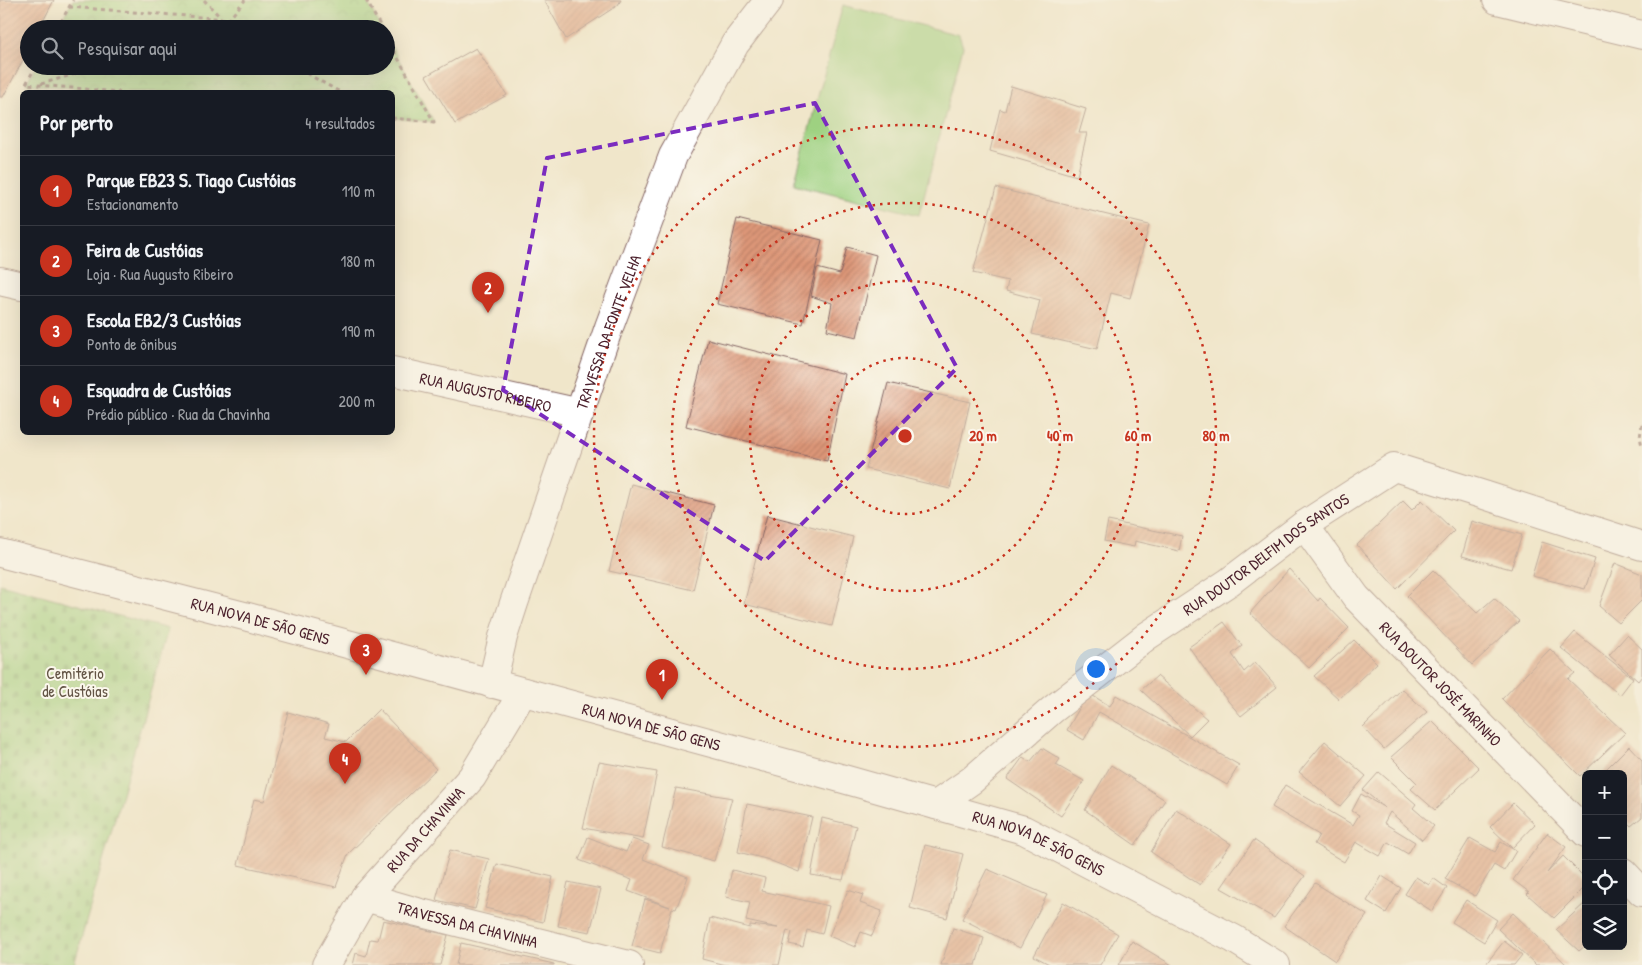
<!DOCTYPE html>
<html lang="pt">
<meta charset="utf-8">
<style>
body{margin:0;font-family:"Patrick Hand",sans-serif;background:#20242c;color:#f1f3f6}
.controls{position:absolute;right:15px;bottom:15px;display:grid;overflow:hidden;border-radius:8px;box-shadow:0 5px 20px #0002}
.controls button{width:45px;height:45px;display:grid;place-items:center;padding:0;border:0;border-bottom:1px solid #363941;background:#171b24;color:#f1f3f6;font:25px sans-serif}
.you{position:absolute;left:1095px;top:668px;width:18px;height:18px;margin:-12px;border:4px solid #fff;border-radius:50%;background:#1a73e8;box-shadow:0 0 0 8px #1a73e833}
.badge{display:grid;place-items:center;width:32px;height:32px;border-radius:50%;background:#c8321e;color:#fff;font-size:16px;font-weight:700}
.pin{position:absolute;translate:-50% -41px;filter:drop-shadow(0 1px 2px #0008)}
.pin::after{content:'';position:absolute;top:26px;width:18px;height:15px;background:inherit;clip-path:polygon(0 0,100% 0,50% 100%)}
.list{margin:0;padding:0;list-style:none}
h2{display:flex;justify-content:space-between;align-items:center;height:65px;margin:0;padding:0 20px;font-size:21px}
h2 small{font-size:16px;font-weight:400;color:#9ea1a6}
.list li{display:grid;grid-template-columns:32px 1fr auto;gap:15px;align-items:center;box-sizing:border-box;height:70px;padding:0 20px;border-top:1px solid #363941}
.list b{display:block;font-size:19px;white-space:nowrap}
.list p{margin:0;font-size:16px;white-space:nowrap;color:#9ea1a6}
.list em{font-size:16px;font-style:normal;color:#9ea1a6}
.icon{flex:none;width:28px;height:28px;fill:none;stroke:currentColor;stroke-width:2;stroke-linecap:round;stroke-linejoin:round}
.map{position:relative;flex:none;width:1642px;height:965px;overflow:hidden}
.search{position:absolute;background:#171b24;box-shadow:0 5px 20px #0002;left:20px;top:20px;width:375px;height:55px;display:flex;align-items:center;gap:12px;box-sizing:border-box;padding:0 18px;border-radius:28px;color:#9ea1a6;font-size:19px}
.panel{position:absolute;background:#171b24;box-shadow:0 5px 20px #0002;left:20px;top:90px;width:375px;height:345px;border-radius:8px}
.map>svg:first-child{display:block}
.grass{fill:#9ed181;stroke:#747856}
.cemetery{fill:url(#cemetery-stones);stroke:#747856}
.park{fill:url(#park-crowns);stroke:#747856}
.building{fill:url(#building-hatch)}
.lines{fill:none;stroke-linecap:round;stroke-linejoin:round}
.minor-casing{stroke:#846563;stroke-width:30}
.tertiary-casing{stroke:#846563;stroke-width:30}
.path{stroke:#846563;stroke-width:3;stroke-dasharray:4 4;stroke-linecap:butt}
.minor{stroke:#fff;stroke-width:28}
.tertiary{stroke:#fff;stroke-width:28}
.marked{fill:none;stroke:#7b2cbf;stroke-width:4;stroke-dasharray:10 6;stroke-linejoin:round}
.ring{fill:none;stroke:#c8321e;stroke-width:2.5;stroke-dasharray:2.5 5}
.labels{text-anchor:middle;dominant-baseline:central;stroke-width:4;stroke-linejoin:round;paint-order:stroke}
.street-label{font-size:16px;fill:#4a1f2b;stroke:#fbf7ec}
.park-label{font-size:16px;fill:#635445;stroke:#fbf7ec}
.centre{fill:#c8321e;stroke:#fbf7ec;stroke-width:2.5}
.ring-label{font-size:15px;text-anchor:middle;font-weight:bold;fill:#c8321e;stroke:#fbf7ec;stroke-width:4;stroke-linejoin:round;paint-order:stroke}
</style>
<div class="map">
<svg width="1642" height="965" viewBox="0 0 1642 965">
<defs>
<pattern id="cemetery-stones" width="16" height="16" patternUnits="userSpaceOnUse" patternTransform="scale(1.25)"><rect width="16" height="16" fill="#9ed181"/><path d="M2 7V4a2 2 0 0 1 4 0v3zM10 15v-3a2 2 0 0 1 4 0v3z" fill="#8ab370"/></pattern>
<pattern id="park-crowns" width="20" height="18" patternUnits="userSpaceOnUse" patternTransform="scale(1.25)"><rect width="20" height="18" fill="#9ed181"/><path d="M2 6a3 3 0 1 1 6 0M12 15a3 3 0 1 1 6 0" fill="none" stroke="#8ab370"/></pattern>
<pattern id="building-hatch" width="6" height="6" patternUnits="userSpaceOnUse" patternTransform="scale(1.25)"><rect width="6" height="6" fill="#dd9778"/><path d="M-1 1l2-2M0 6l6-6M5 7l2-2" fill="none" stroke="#b57b63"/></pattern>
</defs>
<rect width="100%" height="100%" fill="#fbf7ec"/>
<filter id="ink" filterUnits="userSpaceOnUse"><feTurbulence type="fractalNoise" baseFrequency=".02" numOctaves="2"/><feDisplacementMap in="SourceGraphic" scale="10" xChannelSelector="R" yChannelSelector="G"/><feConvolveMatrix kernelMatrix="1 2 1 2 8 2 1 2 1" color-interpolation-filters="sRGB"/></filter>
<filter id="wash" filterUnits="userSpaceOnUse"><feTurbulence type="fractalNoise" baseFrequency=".0096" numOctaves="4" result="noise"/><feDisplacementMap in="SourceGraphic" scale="20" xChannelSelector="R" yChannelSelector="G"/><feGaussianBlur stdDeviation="1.12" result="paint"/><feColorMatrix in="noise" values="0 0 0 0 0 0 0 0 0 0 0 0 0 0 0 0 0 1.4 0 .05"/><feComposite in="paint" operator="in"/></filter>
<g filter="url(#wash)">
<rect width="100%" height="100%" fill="#f0e6ca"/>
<path class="grass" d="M843 5 959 35 963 47 919 215 794 184Z"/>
<path class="cemetery" d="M0 584 168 629 74 965H0Z"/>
<g class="park">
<path d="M73 0H366L382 29H57Z"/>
<path d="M386 37 434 122 393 118 392 92H120L26 84 36 66H386Z"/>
</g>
<g id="blocks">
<g class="building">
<path d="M0 0H54L39 29H29V49L3 97H0Z"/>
<path d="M544 0H621L618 5 566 39Z"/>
<path d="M476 48 507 95 455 124 426 76Z"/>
<path d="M1011 86 1086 109 1079 133H1087L1077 176 990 151 1000 109 1005 111Z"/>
<path d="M996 188 1149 225 1130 298 1111 293 1097 349 1032 334 1040 300 1006 291 1008 281 973 273Z"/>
<path d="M737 219 822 240 803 324 717 304Z"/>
<path d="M847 247 876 255 857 337 827 330 832 303 811 296 817 268 840 274Z"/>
<path d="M708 339 845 374 827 461 686 426Z"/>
<path d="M888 383 970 402 950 489 866 469Z"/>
<path d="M631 484 714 505 693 590 609 571Z"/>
<path d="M1422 500 1454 531 1397 589 1357 545 1403 501 1412 510Z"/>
<path d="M767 515 853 537 832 626 744 604Z"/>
<path d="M1108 521 1182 536 1179 551 1135 541 1134 547 1104 541Z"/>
<path d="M1472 521 1522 535 1511 569 1462 556Z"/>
<path d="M1542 542 1595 559 1585 589 1532 576Z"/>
<path d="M1615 563 1642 574V600L1619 623 1599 606Z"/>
<path d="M1289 569 1318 601 1320 598 1349 628 1309 668 1250 613Z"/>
<path d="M1433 570 1477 613 1494 598 1519 621 1472 665 1407 596Z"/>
<path d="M1224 622 1242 646 1232 654 1244 672 1255 662 1277 687 1241 716 1222 694 1189 647Z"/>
<path d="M1575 632 1633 678 1620 695 1561 648Z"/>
<path d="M1627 635 1642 649V676L1638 681 1609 655Z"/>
<path d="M1354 640 1377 663 1339 699 1314 676Z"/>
<path d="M1550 649 1575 673 1568 679 1625 733 1580 776 1502 699Z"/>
<path d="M1157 676 1207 719 1190 736 1141 690Z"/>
<path d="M1402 689 1427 712 1384 749 1363 727Z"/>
<path d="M1088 693 1110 706 1116 695 1239 765 1227 785 1099 712 1084 740 1067 730Z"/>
<path d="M379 709 436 769 348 854 336 887 238 865 254 799 264 801 288 712 329 724 325 737 346 742Z"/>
<path d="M1432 721 1479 768 1435 810 1411 789 1417 783 1391 757Z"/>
<path d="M1325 741 1366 776 1340 806 1299 772Z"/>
<path d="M1629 746 1642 760V817L1631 826 1623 818V774H1601Z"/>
<path d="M1042 748 1060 759 1056 765 1084 781 1061 816 1007 779 1023 757 1030 762Z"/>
<path d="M599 762 657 772 643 839 583 828Z"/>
<path d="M1111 765 1165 800 1135 845 1085 810Z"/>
<path d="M1379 772 1416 804 1413 808 1434 826 1422 840 1390 812 1384 823 1415 842 1408 854 1388 842 1380 856 1356 842 1344 862 1314 844 1319 835 1272 807 1285 785 1353 825 1359 815 1352 811 1361 794 1385 808 1363 790Z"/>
<path d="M676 788 732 798 714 861 662 847Z"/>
<path d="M1513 803 1535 824 1512 848 1490 827Z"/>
<path d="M747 804 812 817 799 872 766 859 738 852Z"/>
<path d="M1176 809 1231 844 1200 885 1151 852Z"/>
<path d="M822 818 856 826 843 880 811 875Z"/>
<path d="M1547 833 1566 847 1547 873 1563 856 1586 879V886L1554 918 1527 894 1529 892 1513 880Z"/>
<path d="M588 837 626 852 632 839 649 845 643 859 688 877 676 909 672 908 660 953 632 946 645 899 670 907 628 891 632 880 579 860Z"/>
<path d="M1470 838 1495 852 1501 842 1516 851 1504 871 1494 865 1475 896 1445 879Z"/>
<path d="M1254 840 1305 876 1274 918 1221 888Z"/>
<path d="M925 845 963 854 947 918 910 908Z"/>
<path d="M450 850 489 859 475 909 436 900Z"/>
<path d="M497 864 553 877 543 922 485 908Z"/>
<path d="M987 869 1047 895 1020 948 962 919Z"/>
<path d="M732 870 765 878 762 891 829 906 822 934 807 930 803 947 789 944 792 932 787 930 779 965H725L702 959 710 918 750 928V925L778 928 746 921 750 902 726 897Z"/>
<path d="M1382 876 1401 888 1386 913 1367 901Z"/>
<path d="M1416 877 1429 885 1433 878 1447 888 1432 911 1405 894Z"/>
<path d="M568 882 601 889 590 932 558 926Z"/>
<path d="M1315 883 1367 915 1335 961 1284 926Z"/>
<path d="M848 890 863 895 860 903 882 911 872 936 861 932 855 947 829 936Z"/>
<path d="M1466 900 1497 920 1484 942 1452 922Z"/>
<path d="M1063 902 1118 934 1100 965H1051L1034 956Z"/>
<path d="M1586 902V945L1579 951 1556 930Z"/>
<path d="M1513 913 1567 965H1536L1498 929Z"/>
<path d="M383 920 448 935 440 965H353L356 953 366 956 370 939 378 940Z"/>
<path d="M953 928 984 938 976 965H941Z"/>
<path d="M1132 941 1172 965H1119Z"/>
<path d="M1504 941 1522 955 1514 965H1485Z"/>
<path d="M461 943 554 964V965H456Z"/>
</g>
</g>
</g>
<g filter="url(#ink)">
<use href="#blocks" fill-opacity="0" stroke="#846563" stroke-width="1"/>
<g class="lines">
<defs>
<g id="minor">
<path d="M0 281 22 286"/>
<path id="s1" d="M392 371 580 413"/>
<path id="s2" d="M1304 525 1356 597 1586 833"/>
<path id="s3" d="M492 684 503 637 514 603 609 327 673 156 735 44 769 0"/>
<path id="s4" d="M936 805 972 780 1052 710 1147 636 1229 582 1304 525 1394 467 1481 494 1642 546"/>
<path d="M1623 872 1642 892"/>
<path id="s5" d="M365 897 417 912 629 965"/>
<path id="s6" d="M326 965 365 897 472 777 523 692"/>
</g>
<g id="tertiary">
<path d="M1497 0 1642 35"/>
<path id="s7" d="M0 553 248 617 833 776 1024 830 1234 939 1276 965"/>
</g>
</defs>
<use href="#minor" class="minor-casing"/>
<use href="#tertiary" class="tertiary-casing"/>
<g class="path">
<path d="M204 0 222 19"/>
<path d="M366 0 382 29"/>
<path d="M69 7 356 29"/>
<path d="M57 29 73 0"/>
<path d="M228 29 229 19 245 0"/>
<path d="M386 37 434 122 392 118"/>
<path d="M36 66 26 84 120 92"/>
<path d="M293 66 340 92"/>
<path d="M41 84 102 66"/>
<path d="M1642 424 1640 437 1642 446"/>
</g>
<use href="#minor" class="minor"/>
<use href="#tertiary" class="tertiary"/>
</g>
</g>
<path d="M0 0H1642V965H0ZM815 103 957 368 765 561 503 390 547 158Z" fill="#f0e6ca" fill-opacity=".55" fill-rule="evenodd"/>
<path class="marked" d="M815 103 957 368 765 561 503 390 547 158Z"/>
<g class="ring">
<circle cx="905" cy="436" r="78"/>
<circle cx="905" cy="436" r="155"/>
<circle cx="905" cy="436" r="233"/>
<circle cx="905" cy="436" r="311"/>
</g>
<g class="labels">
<g class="street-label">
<text stroke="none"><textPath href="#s3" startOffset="371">TRAVESSA DA FONTE VELHA</textPath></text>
<text stroke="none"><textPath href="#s1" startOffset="96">RUA AUGUSTO RIBEIRO</textPath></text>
<text stroke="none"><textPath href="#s4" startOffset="415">RUA DOUTOR DELFIM DOS SANTOS</textPath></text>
<text stroke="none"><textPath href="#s7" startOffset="269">RUA NOVA DE SÃO GENS</textPath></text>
<text stroke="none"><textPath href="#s2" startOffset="210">RUA DOUTOR JOSÉ MARINHO</textPath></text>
<text stroke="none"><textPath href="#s7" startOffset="674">RUA NOVA DE SÃO GENS</textPath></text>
<text stroke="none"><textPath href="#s6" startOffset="169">RUA DA CHAVINHA</textPath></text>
<text stroke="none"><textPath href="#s7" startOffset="1079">RUA NOVA DE SÃO GENS</textPath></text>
<text stroke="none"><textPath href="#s5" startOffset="106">TRAVESSA DA CHAVINHA</textPath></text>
</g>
<g class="park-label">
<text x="75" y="673">Cemitério<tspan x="75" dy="18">de Custóias</tspan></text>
</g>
</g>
<circle cx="905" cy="436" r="8" class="centre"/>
<g class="ring-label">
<text x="983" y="441">20 m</text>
<text x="1060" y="441">40 m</text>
<text x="1138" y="441">60 m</text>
<text x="1216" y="441">80 m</text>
</g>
</svg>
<div class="controls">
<button>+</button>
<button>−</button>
<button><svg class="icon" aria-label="locate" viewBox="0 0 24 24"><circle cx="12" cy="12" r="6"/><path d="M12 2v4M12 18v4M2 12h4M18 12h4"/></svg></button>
<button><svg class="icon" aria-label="layers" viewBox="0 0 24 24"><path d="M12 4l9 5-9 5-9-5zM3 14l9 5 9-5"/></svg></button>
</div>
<div class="you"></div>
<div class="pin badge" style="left:662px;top:700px">1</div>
<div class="pin badge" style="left:488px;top:313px">2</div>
<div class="pin badge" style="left:366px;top:675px">3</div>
<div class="pin badge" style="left:345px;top:784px">4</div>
<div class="search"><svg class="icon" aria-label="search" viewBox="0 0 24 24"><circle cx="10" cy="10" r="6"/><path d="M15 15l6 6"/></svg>Pesquisar aqui</div>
<section class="panel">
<h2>Por perto<small>4 resultados</small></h2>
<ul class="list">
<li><span class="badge">1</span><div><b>Parque EB23 S. Tiago Custóias</b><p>Estacionamento</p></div><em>110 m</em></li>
<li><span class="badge">2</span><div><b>Feira de Custóias</b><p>Loja · Rua Augusto Ribeiro</p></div><em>180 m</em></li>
<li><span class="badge">3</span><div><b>Escola EB2/3 Custóias</b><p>Ponto de ônibus</p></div><em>190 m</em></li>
<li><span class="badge">4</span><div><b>Esquadra de Custóias</b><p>Prédio público · Rua da Chavinha</p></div><em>200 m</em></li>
</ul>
</section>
</div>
